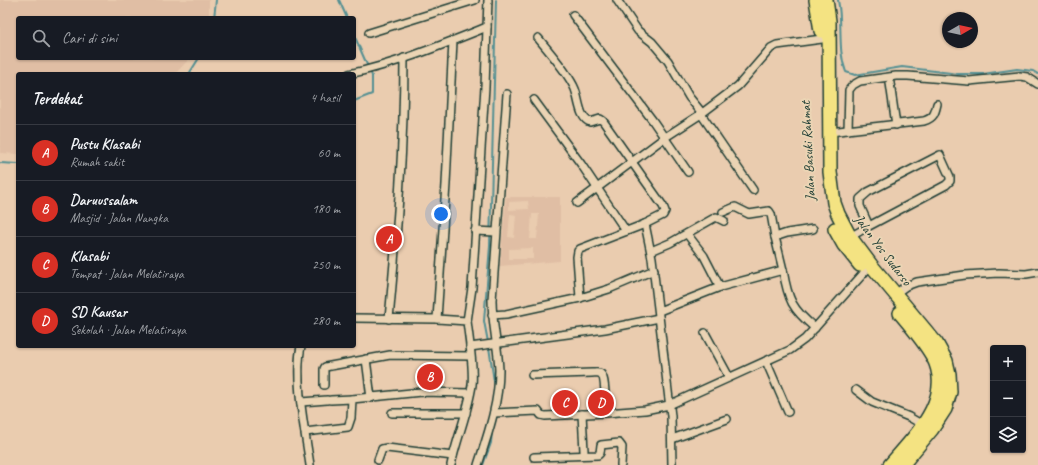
<!DOCTYPE html>
<html lang="id">
<meta charset="utf-8">
<style>
body{margin:0;font-family:Caveat,sans-serif;background:#242831;color:#f1f3f6}
.controls{position:absolute;right:12px;bottom:12px;display:grid;overflow:hidden;border-radius:4px;box-shadow:0 1px 3px #0004}
.controls button{width:36px;height:36px;display:grid;place-items:center;padding:0;border:0;border-bottom:1px solid #363941;background:#171b24;color:#f1f3f6;font:20px sans-serif}
.compass{position:absolute;left:942px;top:12px;width:36px;height:36px;border-radius:50%;background:#171b24;box-shadow:0 1px 3px #0004;rotate:81deg}
.you{position:absolute;left:441px;top:214px;width:14px;height:14px;margin:-10px;border:3px solid #fff;border-radius:50%;background:#1a73e8;box-shadow:0 0 0 6px #1a73e833}
.badge{display:grid;place-items:center;width:26px;height:26px;border-radius:50%;background:#d93025;color:#fff;font-size:13px;font-weight:700}
.pin{position:absolute;translate:-50% -50%;border:2px solid #fff;box-shadow:0 1px 4px #0006}
.list{margin:0;padding:0;list-style:none}
h2{display:flex;justify-content:space-between;align-items:center;height:52px;margin:0;padding:0 16px;font-size:17px}
h2 small{font-size:13px;font-weight:400;color:#9ea1a6}
.list li{display:grid;grid-template-columns:26px 1fr auto;gap:12px;align-items:center;box-sizing:border-box;height:56px;padding:0 16px;border-top:1px solid #363941}
.list b{display:block;font-size:15px;white-space:nowrap}
.list p{margin:0;font-size:13px;white-space:nowrap;color:#9ea1a6}
.list em{font-size:13px;font-style:normal;color:#9ea1a6}
.icon{flex:none;width:22px;height:22px;fill:none;stroke:currentColor;stroke-width:2;stroke-linecap:round;stroke-linejoin:round}
.map{position:relative;flex:none;width:1038px;height:465px;overflow:hidden}
.search{position:absolute;background:#171b24;box-shadow:0 1px 3px #0004;left:16px;top:16px;width:340px;height:44px;display:flex;align-items:center;gap:10px;box-sizing:border-box;padding:0 14px;border-radius:4px;color:#9ea1a6;font-size:15px}
.panel{position:absolute;background:#171b24;box-shadow:0 1px 3px #0004;left:16px;top:72px;width:340px;height:276px;border-radius:4px}
.map>svg:first-child{display:block}
.built{fill:#e0bea4;fill-rule:evenodd}
.lines{fill:none;stroke-linecap:round;stroke-linejoin:round}
.stream{stroke:#549093;stroke-width:2}
.street-casing{stroke:#1f3d34;stroke-width:10}
.highway-casing{stroke:#1f3d34;stroke-width:16}
.street{stroke:#ebd4b4;stroke-width:7}
.highway{stroke:#f4e382;stroke-width:13}
.labels{text-anchor:middle;dominant-baseline:central;stroke-width:4;stroke-linejoin:round;paint-order:stroke}
.street-label{font-size:14px;fill:#1f3d34;stroke:#ebd4b4}
</style>
<div class="map">
<svg width="1038" height="465" viewBox="0 0 1038 465">
<rect width="100%" height="100%" fill="#eaccaf"/>
<filter id="ink" filterUnits="userSpaceOnUse"><feTurbulence type="fractalNoise" baseFrequency=".025" numOctaves="2"/><feDisplacementMap in="SourceGraphic" scale="8" xChannelSelector="R" yChannelSelector="G"/><feConvolveMatrix kernelMatrix="1 2 1 2 8 2 1 2 1" color-interpolation-filters="sRGB"/></filter>
<g filter="url(#ink)">
<g class="built">
<path d="M0 0H209V15L208 18H18V58H190L175 74H18V154L0 153Z"/>
<path d="M506 197H560V261L500 266ZM528 201 529 209 509 210V202ZM510 214 516 215 514 238 508 237ZM532 214H539L537 239H530ZM533 248V259H509V249Z"/>
</g>
<g class="lines">
<g class="stream">
<path d="M339 0 347 18"/>
<path d="M838 0C843 24 837 49 846 72L855 75 902 67 959 74H983L1017 69 1033 71 1038 74"/>
<path d="M214 18 216 0"/>
<path d="M354 35 368 67"/>
<path d="M189 74 199 58"/>
<path d="M354 101 372 94V76L370 71"/>
<path d="M0 163 18 164"/>
<path d="M488 342 484 321 490 246 496 0"/>
<path d="M489 347 495 388"/>
<path d="M483 465 491 443 492 432"/>
</g>
<defs>
<g id="street">
<path d="M617 0 638 31 652 42 668 61 689 97 702 113"/>
<path d="M573 15 653 121 688 172"/>
<path d="M369 33 475 0"/>
<path d="M538 38C549 51 569 74 575 89 579 99 579 118 590 122L600 119 603 121 663 206 665 211 663 215 645 224 580 249 578 251 577 257 580 298"/>
<path d="M349 74C396 64 442 45 487 27L488 0"/>
<path d="M890 83 896 125"/>
<path d="M534 100 581 164 626 231"/>
<path d="M701 114 753 190"/>
<path d="M848 130 849 90 853 85 860 81 896 76H908L969 81 1020 76 1027 77 1038 84"/>
<path d="M830 132 924 121C934 118 935 113 937 104"/>
<path d="M577 203 664 138 701 114 738 86 771 48 777 45 822 39"/>
<path d="M723 212 735 207 749 214 769 211 771 214 775 237"/>
<path d="M645 224 652 258 671 416 672 465"/>
<path d="M475 231 496 232"/>
<path d="M687 234 704 256 720 287"/>
<path d="M850 237 869 226 946 185 950 181V177L940 155 868 192 860 199V206L869 226"/>
<path d="M651 251 670 243 716 217 724 221"/>
<path d="M783 270C788 300 792 309 815 328"/>
<path d="M895 294 906 286 917 282 965 275 999 273 1026 274 1038 272"/>
<path d="M659 311 720 287 783 270 775 237 787 233 813 229"/>
<path d="M492 315 506 314 580 298 609 289 654 270"/>
<path d="M354 318 437 319 467 321C469 339 474 368 472 385 468 412 457 438 451 465"/>
<path d="M389 319C397 232 404 146 404 58"/>
<path d="M437 319 446 184 453 41"/>
<path d="M467 321 472 288 485 87 487 27"/>
<path d="M705 333 729 377"/>
<path d="M301 346C294 379 305 431 310 465"/>
<path d="M470 347 605 329 659 318"/>
<path d="M366 359 371 398"/>
<path d="M766 361 788 412"/>
<path d="M532 375 592 373C595 373 599 372 601 374 606 378 605 406 606 413L645 410 669 405 790 350 805 339 871 265"/>
<path d="M324 385V369L325 367 390 355 470 356"/>
<path d="M856 390 872 402 909 417 923 425"/>
<path d="M331 400 352 399"/>
<path d="M301 402 327 400"/>
<path d="M392 413H466"/>
<path d="M494 413 538 411 541 415 545 416 606 413"/>
<path d="M582 414 584 451"/>
<path d="M305 432 348 427 351 418 352 399 421 392 470 393"/>
<path d="M672 439 727 419"/>
<path d="M534 457 598 455 600 453 601 445 619 443 622 447 621 465"/>
<path d="M378 460 382 449 387 448 453 456"/>
<path d="M478 465C488 434 499 403 499 370 498 346 492 323 492 300L507 94"/>
</g>
<g id="highway">
<path d="M816 0 821 31"/>
<path d="M826 0 829 21 830 172 834 203 838 214 850 237 871 265 936 343 946 361 949 374 950 392 945 409 932 429 902 465"/>
<path d="M835 229 844 245 860 265"/>
<path d="M890 465C915 436 955 398 933 357 924 341 911 326 900 313"/>
</g>
</defs>
<use href="#street" class="street-casing"/>
<use href="#highway" class="highway-casing"/>
<use href="#street" class="street"/>
<use href="#highway" class="highway"/>
</g>
</g>
<g class="labels">
<g class="street-label">
<text transform="translate(808 151) rotate(-93)">Jalan Basuki Rahmat</text>
<text transform="translate(883 250) rotate(53)">Jalan Yos Sudarso</text>
</g>
</g>
</svg>
<div class="controls">
<button>+</button>
<button>−</button>
<button><svg class="icon" aria-label="layers" viewBox="0 0 24 24"><path d="M12 4l9 5-9 5-9-5zM3 14l9 5 9-5"/></svg></button>
</div>
<svg class="compass" viewBox="-18 -18 36 36"><path d="M0-13l5 13h-10z" fill="#e53935"/><path d="M0 13l5-13h-10z" fill="#9ea1a6"/></svg>
<div class="you"></div>
<div class="pin badge" style="left:389px;top:239px">A</div>
<div class="pin badge" style="left:430px;top:377px">B</div>
<div class="pin badge" style="left:565px;top:403px">C</div>
<div class="pin badge" style="left:601px;top:403px">D</div>
<div class="search"><svg class="icon" aria-label="search" viewBox="0 0 24 24"><circle cx="10" cy="10" r="6"/><path d="M15 15l6 6"/></svg>Cari di sini</div>
<section class="panel">
<h2>Terdekat<small>4 hasil</small></h2>
<ul class="list">
<li><span class="badge">A</span><div><b>Pustu Klasabi</b><p>Rumah sakit</p></div><em>60 m</em></li>
<li><span class="badge">B</span><div><b>Daruussalam</b><p>Masjid · Jalan Nangka</p></div><em>180 m</em></li>
<li><span class="badge">C</span><div><b>Klasabi</b><p>Tempat · Jalan Melatiraya</p></div><em>250 m</em></li>
<li><span class="badge">D</span><div><b>SD Kausar</b><p>Sekolah · Jalan Melatiraya</p></div><em>280 m</em></li>
</ul>
</section>
</div>
